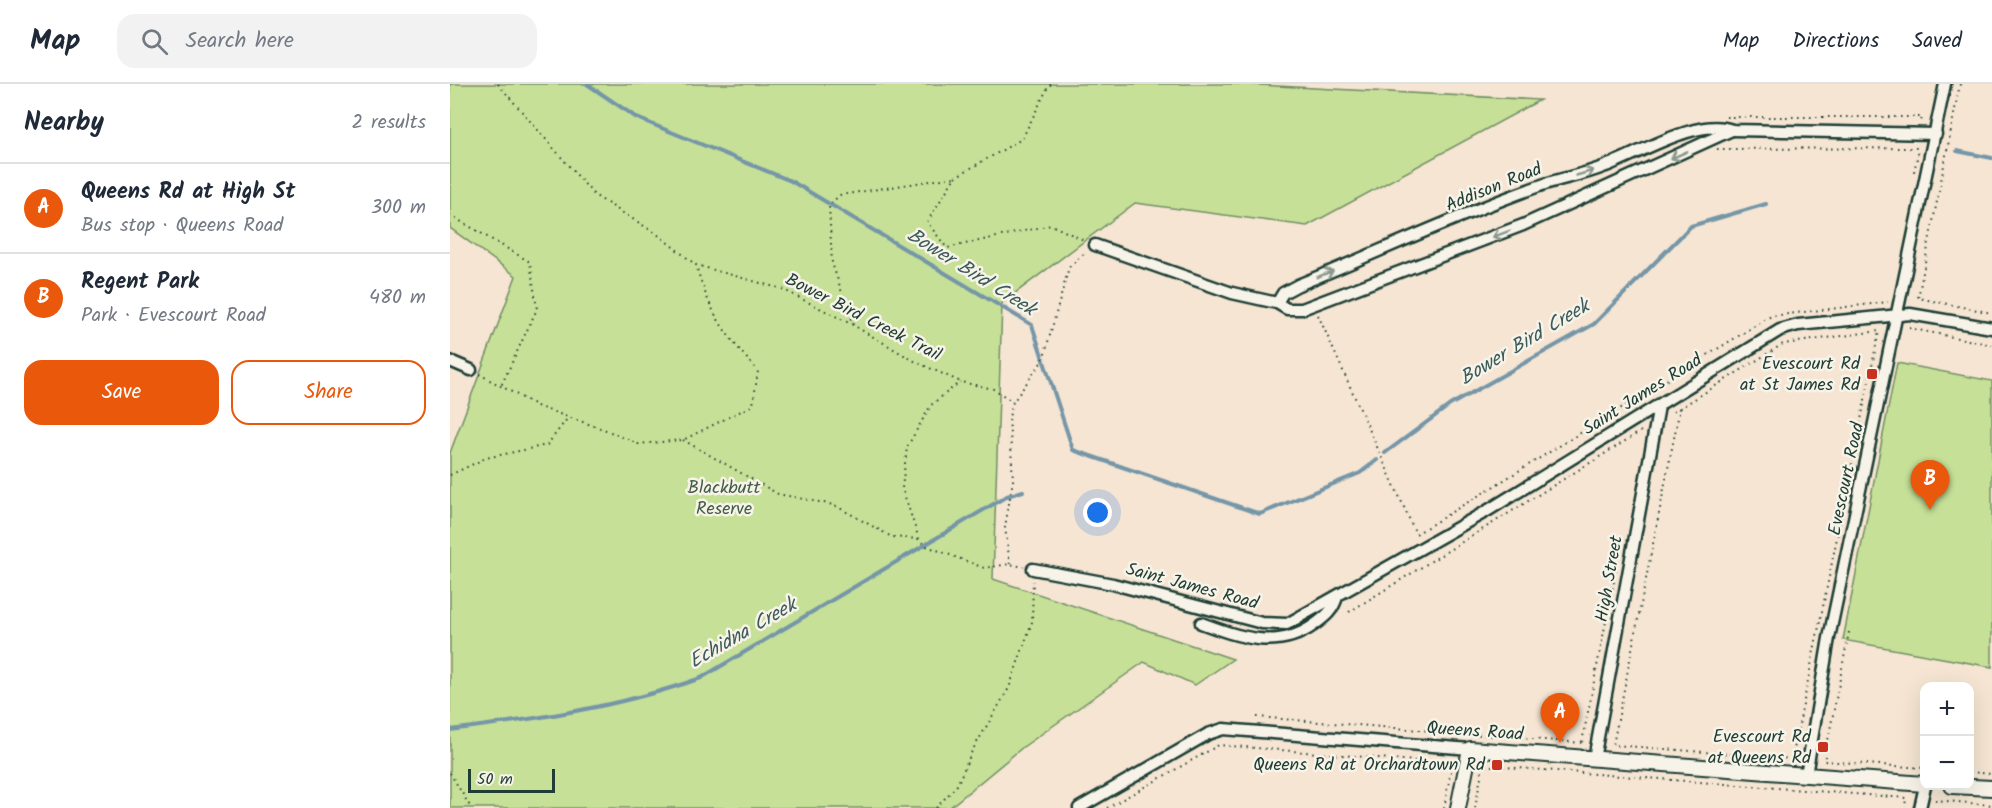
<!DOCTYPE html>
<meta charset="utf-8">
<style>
body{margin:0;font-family:Kalam,sans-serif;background:#f2f2f3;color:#1f2937}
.controls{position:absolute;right:18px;bottom:18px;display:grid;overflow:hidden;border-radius:12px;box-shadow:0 6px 24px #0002}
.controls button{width:54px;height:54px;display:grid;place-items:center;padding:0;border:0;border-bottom:2px solid #e0e1e3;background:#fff;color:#1f2937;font:30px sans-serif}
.scale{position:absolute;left:18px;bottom:15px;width:87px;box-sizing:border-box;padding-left:6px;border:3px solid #1f3d34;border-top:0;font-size:16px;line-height:21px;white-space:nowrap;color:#1f3d34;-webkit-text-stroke:4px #f7f3e8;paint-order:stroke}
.you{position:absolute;left:648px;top:429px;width:21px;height:21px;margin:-15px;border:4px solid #fff;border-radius:50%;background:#1a73e8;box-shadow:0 0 0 9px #1a73e833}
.badge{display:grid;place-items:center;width:39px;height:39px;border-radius:50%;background:#ea580c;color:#fff;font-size:20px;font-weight:700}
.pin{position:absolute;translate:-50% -50px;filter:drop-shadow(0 2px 3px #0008)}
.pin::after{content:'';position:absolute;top:32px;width:21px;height:18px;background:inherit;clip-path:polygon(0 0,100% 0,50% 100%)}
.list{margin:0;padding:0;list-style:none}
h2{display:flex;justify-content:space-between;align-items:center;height:78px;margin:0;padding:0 24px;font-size:26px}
h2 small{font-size:20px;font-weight:400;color:#747a83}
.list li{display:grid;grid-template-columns:39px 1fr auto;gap:18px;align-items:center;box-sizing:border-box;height:90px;padding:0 24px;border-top:2px solid #e0e1e3}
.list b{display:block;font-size:22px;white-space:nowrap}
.list p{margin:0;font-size:20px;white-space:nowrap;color:#747a83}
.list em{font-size:20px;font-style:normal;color:#747a83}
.actions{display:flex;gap:12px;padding:18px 24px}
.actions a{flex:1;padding:14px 0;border:2px solid #ea580c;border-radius:18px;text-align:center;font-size:21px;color:#ea580c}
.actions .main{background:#ea580c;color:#fff}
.icon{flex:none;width:33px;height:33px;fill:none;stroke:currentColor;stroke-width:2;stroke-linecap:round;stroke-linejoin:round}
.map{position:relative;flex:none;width:1542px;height:724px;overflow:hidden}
header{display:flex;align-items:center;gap:36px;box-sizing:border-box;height:84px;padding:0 30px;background:#fff;border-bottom:2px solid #e0e1e3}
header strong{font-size:28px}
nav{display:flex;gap:33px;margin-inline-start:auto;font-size:21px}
.search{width:420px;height:54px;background:#f2f2f3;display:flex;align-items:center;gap:15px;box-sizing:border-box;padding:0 21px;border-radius:18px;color:#747a83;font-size:22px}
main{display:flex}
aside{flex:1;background:#fff}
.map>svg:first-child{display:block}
.green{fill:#c6e097;stroke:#728e66;stroke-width:1.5}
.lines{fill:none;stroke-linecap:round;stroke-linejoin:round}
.stream{stroke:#7496a8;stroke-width:4}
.minor-casing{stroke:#1f3d34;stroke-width:15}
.tertiary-casing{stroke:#1f3d34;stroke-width:18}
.path{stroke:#1f3d34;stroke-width:2;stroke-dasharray:1.5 4.5;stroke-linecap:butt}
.minor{stroke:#f7f3e8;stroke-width:10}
.tertiary{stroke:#f7f3e8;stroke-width:14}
.oneway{stroke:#8b988e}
.poi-dot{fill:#c8321e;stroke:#f7f3e8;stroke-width:2}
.labels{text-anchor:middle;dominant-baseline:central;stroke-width:5;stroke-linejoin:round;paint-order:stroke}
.street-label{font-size:18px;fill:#1f3d34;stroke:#f7f3e8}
.poi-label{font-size:18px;fill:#1f3d34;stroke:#f7f3e8;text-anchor:end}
.park-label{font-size:18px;fill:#405e48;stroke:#f7f3e8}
.water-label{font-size:20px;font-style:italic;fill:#3b5b5b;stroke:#f7f3e8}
</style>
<header>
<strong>Map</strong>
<div class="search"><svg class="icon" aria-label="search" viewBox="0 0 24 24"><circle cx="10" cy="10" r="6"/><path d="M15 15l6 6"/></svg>Search here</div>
<nav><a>Map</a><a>Directions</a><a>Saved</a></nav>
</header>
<main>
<aside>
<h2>Nearby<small>2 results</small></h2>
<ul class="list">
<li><span class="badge">A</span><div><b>Queens Rd at High St</b><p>Bus stop · Queens Road</p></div><em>300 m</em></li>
<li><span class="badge">B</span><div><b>Regent Park</b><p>Park · Evescourt Road</p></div><em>480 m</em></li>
</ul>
<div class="actions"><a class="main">Save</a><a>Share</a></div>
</aside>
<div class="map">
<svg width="1542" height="724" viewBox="0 0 1542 724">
<rect width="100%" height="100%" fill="#f5e5d2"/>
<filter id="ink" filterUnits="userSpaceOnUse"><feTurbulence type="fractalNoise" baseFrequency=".0167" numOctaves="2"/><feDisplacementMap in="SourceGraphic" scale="12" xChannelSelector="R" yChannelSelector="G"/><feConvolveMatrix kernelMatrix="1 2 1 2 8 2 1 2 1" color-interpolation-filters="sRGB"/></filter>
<g filter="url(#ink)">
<g class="green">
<path d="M0 0H792L1090 16 857 142 685 119 552 219 543 495 783 575 745 601 694 578 573 663 499 724H0V369L66 192 0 144Z"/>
<path d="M1447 279 1542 297V583L1393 556Z"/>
</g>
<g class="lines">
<g class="stream">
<path d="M137 0 187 34 341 97 582 241 623 366 810 430 910 389 927 376"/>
<path d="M1507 67 1542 74"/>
<path d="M935 369 1000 321 1144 240 1241 142 1316 120"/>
<path d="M0 646C86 635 169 623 251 594L557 412 573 407"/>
</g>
<defs>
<g id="minor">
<path d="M645 161 782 209 827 219 837 225H852L1073 141 1282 46"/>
<path d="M827 219 833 209 848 201C929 168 1009 130 1092 101 1112 94 1133 91 1153 83 1188 71 1246 33 1282 46L1486 50"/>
<path d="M0 277 21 286"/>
<path d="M583 485 663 500 812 539 837 540 1037 427 1330 246 1348 241 1460 230 1542 244"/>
<path d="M751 539C789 553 828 567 864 541 875 533 883 527 887 513"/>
<path d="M1144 675 1209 322"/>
<path d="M1356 691 1379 554 1495 0"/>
<path d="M629 724 758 650 773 645 1020 665"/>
<path d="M1470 724 1475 702"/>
</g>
<g id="tertiary">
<path d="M1502 702 1542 704"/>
<path d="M1008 724 1020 665 1474 700"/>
</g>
</defs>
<use href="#minor" class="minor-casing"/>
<use href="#tertiary" class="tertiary-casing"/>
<g class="path">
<path d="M48 0 144 111 207 150 246 181 332 205 403 241 466 278 511 298 544 305 563 318"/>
<path d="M1510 0 1468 214 1542 229"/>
<path d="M1276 33H1472L1471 37"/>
<path d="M1267 65 1466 64 1468 70 1463 92"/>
<path d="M505 93 572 55 599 1 605 0"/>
<path d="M0 131 80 178 87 225 51 302"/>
<path d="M868 231 966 450 1321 232 1438 218"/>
<path d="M403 241 382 179 379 121 390 111 505 93 477 138 497 164 601 141 636 157"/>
<path d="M1459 244 1542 261"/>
<path d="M29 290 89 323 156 346 188 360 233 356 303 321 308 287C276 252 259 228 246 181"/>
<path d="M1223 328 1230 324"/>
<path d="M233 356 328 410 384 421 442 453 469 455 474 461 534 484 560 480 574 483"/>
<path d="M0 391 36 374 97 361 117 335"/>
<path d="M469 455 452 404 457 363 481 321 510 298"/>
<path d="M560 480 555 443 563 396 559 333 563 318 593 276 619 183 636 168"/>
<path d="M899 528 1193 346"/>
<path d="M1399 548 1374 677 1474 684"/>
<path d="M807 633 1133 659"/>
<path d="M1132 658 1167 482"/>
<path d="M1342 675 1429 247 1333 260 1230 324 1163 661 1345 675"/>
<path d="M1029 681 1456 714 1455 724"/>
<path d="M1520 688 1542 690"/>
<path d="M0 689 21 724"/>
<path d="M1485 716 1542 721"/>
<path d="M486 724 507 701 522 667 559 604 582 538 583 497"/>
<path d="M657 724 769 661 1002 680 1004 682"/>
<path d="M994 724 1002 682"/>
<path d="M1025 724 1033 682"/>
</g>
<use href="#minor" class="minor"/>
<use href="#tertiary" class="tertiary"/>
</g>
<defs><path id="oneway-shaft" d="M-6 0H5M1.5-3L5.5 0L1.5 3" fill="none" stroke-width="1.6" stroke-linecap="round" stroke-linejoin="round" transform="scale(1.5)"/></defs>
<g class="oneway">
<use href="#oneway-shaft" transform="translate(1229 71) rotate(156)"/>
<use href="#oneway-shaft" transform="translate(1135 89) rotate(-16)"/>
<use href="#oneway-shaft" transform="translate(1051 150) rotate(159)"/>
<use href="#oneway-shaft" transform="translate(875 190) rotate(-22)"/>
</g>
</g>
<g class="poi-dot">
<rect x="1416" y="284" width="12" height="12" rx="3"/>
<rect x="1367" y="657" width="12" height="12" rx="3"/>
<rect x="1041" y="675" width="12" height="12" rx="3"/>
</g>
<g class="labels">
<g class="street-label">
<text transform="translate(1044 104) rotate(-22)">Addison Road</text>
<text transform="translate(413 234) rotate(27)">Bower Bird Creek Trail</text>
<text transform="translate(1193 311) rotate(-32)">Saint James Road</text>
<text transform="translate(1397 395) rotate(-78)">Evescourt Road</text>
<text transform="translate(1160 495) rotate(-80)">High Street</text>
<text transform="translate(742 503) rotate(15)">Saint James Road</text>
<text transform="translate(1025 648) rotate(4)">Queens Road</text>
</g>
<g class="poi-label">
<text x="1410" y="280">Evescourt Rd<tspan x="1410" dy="21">at St James Rd</tspan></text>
<text x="1361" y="653">Evescourt Rd<tspan x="1361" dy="21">at Queens Rd</tspan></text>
<text x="1035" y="681">Queens Rd at Orchardtown Rd</text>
</g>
<g class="park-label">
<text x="274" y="404">Blackbutt<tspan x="274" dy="21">Reserve</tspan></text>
</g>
<g class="water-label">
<text transform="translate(521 189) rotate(32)">Bower Bird Creek</text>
<text transform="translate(1075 259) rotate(-31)">Bower Bird Creek</text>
<text transform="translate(293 550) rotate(-30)">Echidna Creek</text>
</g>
</g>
</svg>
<div class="controls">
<button>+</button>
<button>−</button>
</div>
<div class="scale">50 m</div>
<div class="you"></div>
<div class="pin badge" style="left:1110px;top:659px">A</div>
<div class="pin badge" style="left:1480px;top:426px">B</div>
</div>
</main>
